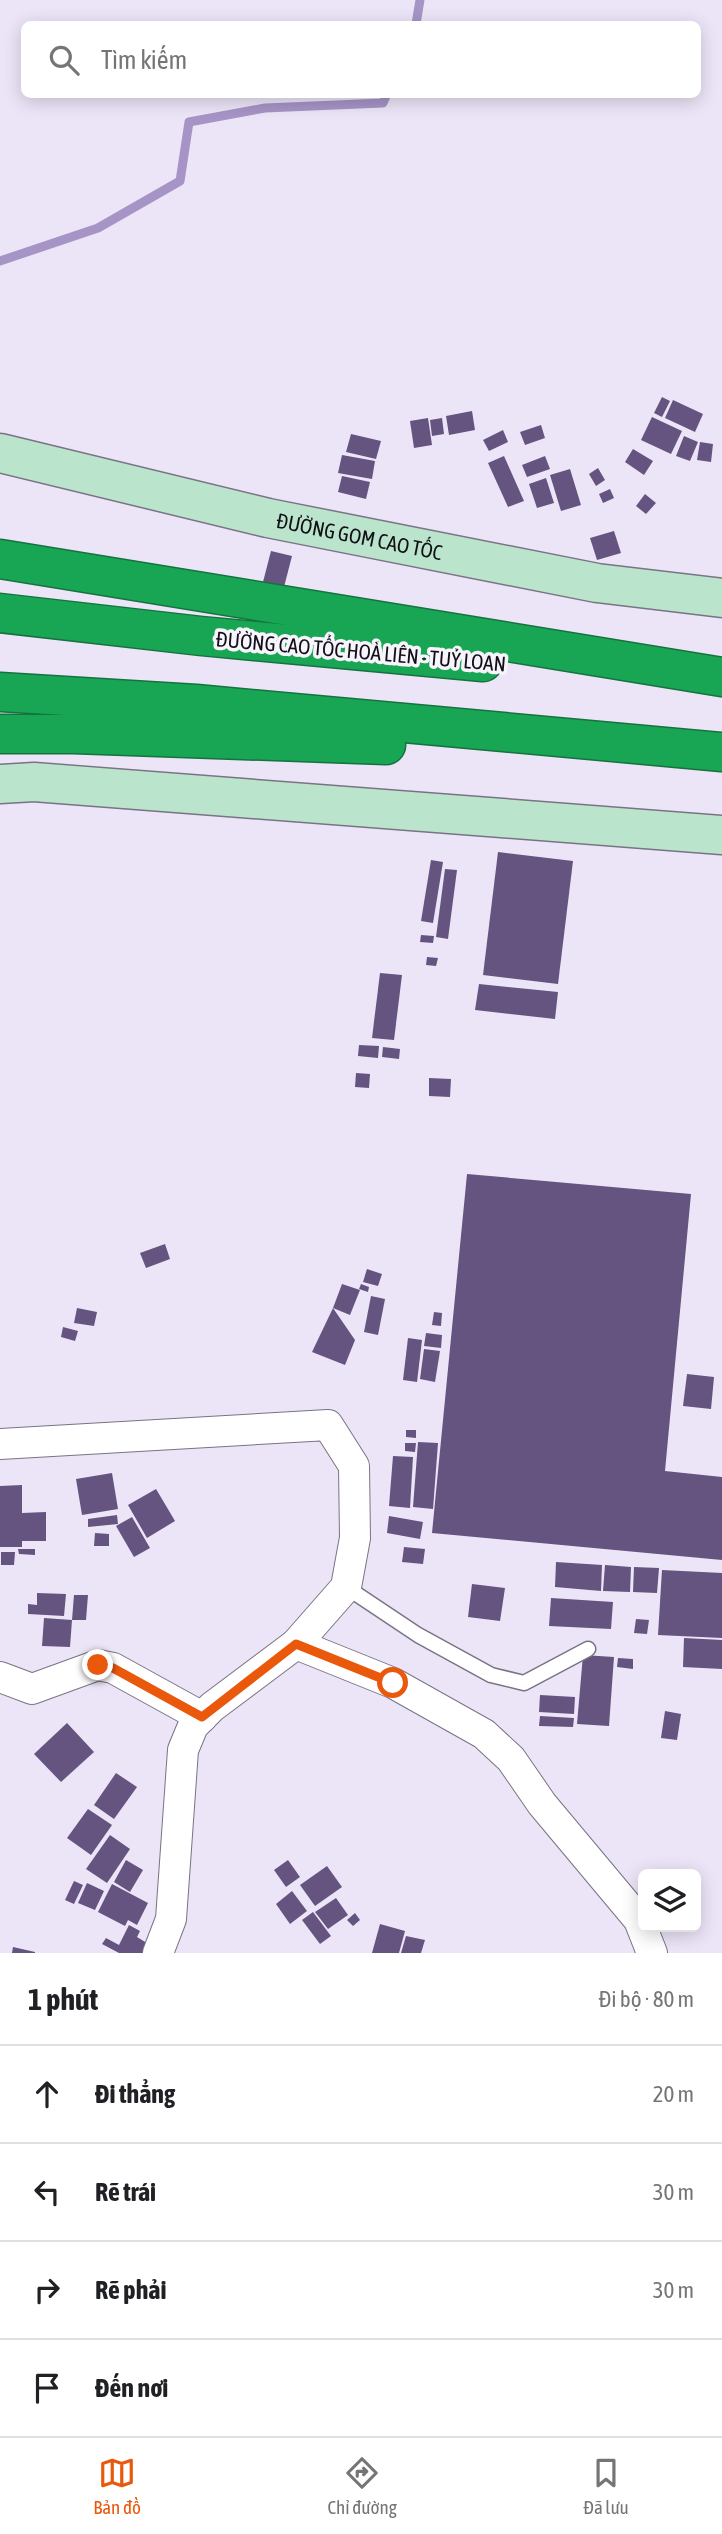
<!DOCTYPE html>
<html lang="vi">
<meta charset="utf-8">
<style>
body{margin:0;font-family:"Asap Condensed",sans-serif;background:#f2f2f2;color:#202124}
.controls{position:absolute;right:21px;bottom:21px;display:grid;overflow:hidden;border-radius:10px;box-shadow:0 4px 18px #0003}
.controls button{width:63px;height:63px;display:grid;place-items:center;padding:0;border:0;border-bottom:2px solid #e0e0e0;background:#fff;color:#202124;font:35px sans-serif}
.stop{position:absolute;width:21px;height:21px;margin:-16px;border:5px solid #ea580c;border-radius:50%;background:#fff}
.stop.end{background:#ea580c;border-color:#fff;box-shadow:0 2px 7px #0008}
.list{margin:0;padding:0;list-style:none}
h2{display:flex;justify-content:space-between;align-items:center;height:91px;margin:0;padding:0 28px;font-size:30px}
h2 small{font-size:23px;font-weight:400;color:#757577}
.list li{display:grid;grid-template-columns:46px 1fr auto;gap:21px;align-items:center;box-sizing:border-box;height:98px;padding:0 28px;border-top:2px solid #e0e0e0}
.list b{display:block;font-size:26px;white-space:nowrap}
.list em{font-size:23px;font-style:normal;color:#757577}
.icon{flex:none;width:38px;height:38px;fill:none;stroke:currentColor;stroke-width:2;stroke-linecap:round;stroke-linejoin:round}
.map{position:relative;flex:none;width:722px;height:1953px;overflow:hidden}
.search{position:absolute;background:#fff;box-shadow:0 4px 18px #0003;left:21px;right:21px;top:21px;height:77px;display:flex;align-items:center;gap:18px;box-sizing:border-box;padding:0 24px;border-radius:10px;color:#757577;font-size:26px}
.sheet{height:483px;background:#fff}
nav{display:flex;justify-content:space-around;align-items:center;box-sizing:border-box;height:98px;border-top:2px solid #e0e0e0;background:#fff;font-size:19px;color:#757577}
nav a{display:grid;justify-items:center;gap:4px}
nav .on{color:#ea580c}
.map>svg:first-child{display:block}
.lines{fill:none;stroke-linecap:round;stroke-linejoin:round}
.stream{stroke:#a794c6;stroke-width:9}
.building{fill:#655380}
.service-casing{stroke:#797384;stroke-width:17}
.minor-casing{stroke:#797384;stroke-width:32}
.secondary-casing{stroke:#797384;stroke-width:41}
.motorway-casing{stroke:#16723f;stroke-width:41}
.service{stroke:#fff;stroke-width:14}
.minor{stroke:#fff;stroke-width:30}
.secondary{stroke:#bae4cc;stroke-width:38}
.motorway{stroke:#18a655;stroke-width:38}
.route{stroke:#ea580c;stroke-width:9}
.labels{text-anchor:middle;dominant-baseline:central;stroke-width:7;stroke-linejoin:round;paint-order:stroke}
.street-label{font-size:21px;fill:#121016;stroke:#f7f4fc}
</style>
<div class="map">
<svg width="722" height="1953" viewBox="0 0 722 1953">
<rect width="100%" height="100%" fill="#ece5f8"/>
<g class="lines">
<g class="stream">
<path d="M416 24 420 0"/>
<path d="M0 261 98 228 180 181 189 122 265 108 383 103 387 94"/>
</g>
</g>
<g class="building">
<path d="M662 397 670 401 662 417 654 413Z"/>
<path d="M673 400 703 414 695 432 665 418Z"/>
<path d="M472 411 475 430 449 435 446 416Z"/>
<path d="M652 417 682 431 671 454 641 440Z"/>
<path d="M428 418 432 445 414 448 410 421Z"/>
<path d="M442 418 444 434 432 436 430 420Z"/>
<path d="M541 425 545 438 525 445 520 432Z"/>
<path d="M503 430 508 442 489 451 483 440Z"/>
<path d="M351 434 381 441 376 459 346 452Z"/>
<path d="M684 436 698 442 690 461 676 456Z"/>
<path d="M700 442 713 444 711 462 697 460Z"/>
<path d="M633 449 653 461 644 475 625 462Z"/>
<path d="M342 455 375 461 372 479 338 473Z"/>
<path d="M504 456 524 501 508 507 488 463Z"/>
<path d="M545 456 550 469 527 477 522 465Z"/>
<path d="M598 468 605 480 596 486 589 474Z"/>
<path d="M570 469 581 505 561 511 550 475Z"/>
<path d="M342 476 370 482 366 499 338 492Z"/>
<path d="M546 478 554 503 537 508 529 484Z"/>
<path d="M610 489 614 498 603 503 599 494Z"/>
<path d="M645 494 656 503 646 514 636 506Z"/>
<path d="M614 531 621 553 597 560 590 538Z"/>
<path d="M271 551 292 556 284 587 263 582Z"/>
<path d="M498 852 573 861 558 984 483 975Z"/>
<path d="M431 860 443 862 433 923 421 921Z"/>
<path d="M445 869 457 870 448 939 436 937Z"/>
<path d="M421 935 434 936 433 943 420 942Z"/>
<path d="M427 957 438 958 436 966 426 965Z"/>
<path d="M380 973 402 975 394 1040 372 1038Z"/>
<path d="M479 984 558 992 555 1019 475 1010Z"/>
<path d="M359 1045 379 1046 378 1058 358 1056Z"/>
<path d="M383 1047 400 1049 399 1059 382 1057Z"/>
<path d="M356 1073 370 1074 369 1088 355 1087Z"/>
<path d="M429 1078 451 1079 450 1097 429 1096Z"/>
<path d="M467 1174 691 1194 665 1471 722 1477V1560L432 1533Z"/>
<path d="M165 1244 170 1259 146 1268 140 1253Z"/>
<path d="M367 1269 382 1274 378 1286 363 1282Z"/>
<path d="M342 1284 360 1290 350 1315 333 1308Z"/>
<path d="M361 1284 369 1287 368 1292 359 1289Z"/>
<path d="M371 1296 385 1299 378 1335 364 1332Z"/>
<path d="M77 1308 97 1312 94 1326 74 1323Z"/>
<path d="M333 1308 355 1340 345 1365 312 1352Z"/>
<path d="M434 1312 442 1313 441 1326 432 1325Z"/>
<path d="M63 1327 78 1331 75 1341 61 1337Z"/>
<path d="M426 1333 442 1335 441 1348 424 1346Z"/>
<path d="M408 1338 422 1340 417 1382 403 1380Z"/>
<path d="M424 1349 440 1351 435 1382 420 1379Z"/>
<path d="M687 1374 714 1377 711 1409 683 1406Z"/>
<path d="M406 1430H416V1438L406 1437Z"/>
<path d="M418 1442 438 1443 433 1509 413 1507Z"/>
<path d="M405 1443H416L415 1452 405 1451Z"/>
<path d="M393 1456 413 1457 410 1508 389 1506Z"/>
<path d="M112 1473 118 1509 82 1515 76 1479Z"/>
<path d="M22 1485V1513L46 1512V1541H22V1547H0V1486Z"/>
<path d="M156 1489 175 1521 147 1538 128 1505Z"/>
<path d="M117 1515 118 1524 88 1527V1519Z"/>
<path d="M389 1516 423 1522 420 1539 387 1533Z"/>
<path d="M132 1517 150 1548 134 1557 116 1526Z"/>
<path d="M95 1533 109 1534V1546H94Z"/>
<path d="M404 1547 425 1549 423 1564 402 1562Z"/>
<path d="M18 1549H35V1555L19 1554Z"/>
<path d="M1 1552H15L14 1565H1Z"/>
<path d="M556 1562 602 1565 601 1591 555 1587Z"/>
<path d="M605 1565 631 1567 630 1592 603 1591Z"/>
<path d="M634 1567 659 1568 657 1593 633 1592Z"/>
<path d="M662 1570 722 1573V1638L658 1635Z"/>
<path d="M472 1584 505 1588 500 1621 468 1617Z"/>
<path d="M37 1593 66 1594 64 1616 28 1614V1604L37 1605Z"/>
<path d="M74 1595H88L86 1620H72Z"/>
<path d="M551 1598 613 1602 611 1629 549 1626Z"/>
<path d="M44 1618 72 1620 70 1647 42 1646Z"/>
<path d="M636 1619 649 1620 647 1634 634 1633Z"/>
<path d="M684 1638 722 1640V1669L683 1667Z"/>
<path d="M583 1655 614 1657 609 1726 577 1724Z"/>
<path d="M618 1658 633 1659V1669L617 1667Z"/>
<path d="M540 1695 575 1697 574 1714 539 1712Z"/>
<path d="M665 1711 681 1714 677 1740 661 1738Z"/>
<path d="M540 1716 574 1718 573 1727 539 1726Z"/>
<path d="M67 1723 94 1752 61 1782 34 1754Z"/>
<path d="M116 1773 137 1787 114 1819 94 1805Z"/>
<path d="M88 1809 112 1825 91 1855 67 1838Z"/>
<path d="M110 1835 130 1849 107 1883 86 1869Z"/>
<path d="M126 1860 143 1870 130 1892 114 1882Z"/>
<path d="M288 1860 300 1877 286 1887 274 1870Z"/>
<path d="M327 1866 342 1887 315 1906 300 1885Z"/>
<path d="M74 1881 83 1885 74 1904 65 1900Z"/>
<path d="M87 1883 104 1891 95 1910 78 1903Z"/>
<path d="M112 1884 148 1903 137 1925 128 1920 125 1926 98 1912Z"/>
<path d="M292 1891 307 1911 290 1924 276 1904Z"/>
<path d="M336 1898 348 1915 328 1929 315 1912Z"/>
<path d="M313 1912 331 1936 320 1944 302 1920Z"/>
<path d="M355 1913 360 1920 353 1926 347 1920Z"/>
<path d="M380 1924 405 1931 399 1953H372Z"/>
<path d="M129 1925 140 1931 137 1937 150 1945 146 1953H119L102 1944 106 1938 119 1945Z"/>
<path d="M406 1936 425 1940 421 1953H401Z"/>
<path d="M13 1947 35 1952V1953H12Z"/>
</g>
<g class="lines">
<defs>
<path id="service" d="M346 1587 418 1635 491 1675 524 1683 588 1649"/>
<g id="minor">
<path d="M0 1444 328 1425 354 1466 355 1538 346 1587 296 1644 212 1707 193 1726 183 1750 171 1919 158 1953"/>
<path d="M296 1644 393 1683 484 1734 511 1759 542 1804 639 1920 652 1953"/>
<path d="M0 1677 32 1689 98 1665 113 1668 202 1717"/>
</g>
<g id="secondary">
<path id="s1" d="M0 453 268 518 597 583 722 598"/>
<path d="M0 784 34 782 722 835"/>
</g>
<g id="motorway">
<path d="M0 559 722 677"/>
<path d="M0 613 201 636 483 662"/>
<path d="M0 692 196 704 722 752"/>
<path d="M0 734H74L386 745"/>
</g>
</defs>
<use href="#service" class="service-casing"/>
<use href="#minor" class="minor-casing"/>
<use href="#secondary" class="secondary-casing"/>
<use href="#motorway" class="motorway-casing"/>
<use href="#service" class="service"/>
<use href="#minor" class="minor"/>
<use href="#secondary" class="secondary"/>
<use href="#motorway" class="motorway"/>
</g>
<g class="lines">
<path class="route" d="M98 1665 113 1668 202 1717 296 1644 393 1683"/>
</g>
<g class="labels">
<g class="street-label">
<text stroke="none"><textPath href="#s1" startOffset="369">ĐƯỜNG GOM CAO TỐC</textPath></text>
<text transform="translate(361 651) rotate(5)">ĐƯỜNG CAO TỐC HOÀ LIÊN - TUÝ LOAN</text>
</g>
</g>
</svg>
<div class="controls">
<button><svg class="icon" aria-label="layers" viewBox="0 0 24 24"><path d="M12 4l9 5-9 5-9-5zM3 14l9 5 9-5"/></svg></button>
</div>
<div class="stop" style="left:393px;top:1683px"></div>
<div class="stop end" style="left:98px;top:1665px"></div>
<div class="search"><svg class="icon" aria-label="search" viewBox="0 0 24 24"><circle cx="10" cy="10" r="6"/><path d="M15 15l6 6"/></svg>Tìm kiếm</div>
</div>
<section class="sheet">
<h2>1 phút<small>Đi bộ · 80 m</small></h2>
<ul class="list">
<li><svg class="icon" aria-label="ahead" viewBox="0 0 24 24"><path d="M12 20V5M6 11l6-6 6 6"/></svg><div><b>Đi thẳng</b></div><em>20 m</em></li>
<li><svg class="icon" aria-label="left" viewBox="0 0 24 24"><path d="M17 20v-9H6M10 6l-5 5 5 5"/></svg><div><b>Rẽ trái</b></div><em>30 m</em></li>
<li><svg class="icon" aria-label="right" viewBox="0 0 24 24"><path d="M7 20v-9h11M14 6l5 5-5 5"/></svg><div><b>Rẽ phải</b></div><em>30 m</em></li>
<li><svg class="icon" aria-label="arrive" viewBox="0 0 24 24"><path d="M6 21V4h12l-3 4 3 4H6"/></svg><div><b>Đến nơi</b></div></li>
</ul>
</section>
<nav>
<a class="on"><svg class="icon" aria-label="map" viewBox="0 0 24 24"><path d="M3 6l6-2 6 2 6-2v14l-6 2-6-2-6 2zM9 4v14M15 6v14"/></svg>Bản đồ</a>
<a><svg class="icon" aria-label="directions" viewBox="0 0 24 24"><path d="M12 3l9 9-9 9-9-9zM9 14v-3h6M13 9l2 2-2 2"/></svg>Chỉ đường</a>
<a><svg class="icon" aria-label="saved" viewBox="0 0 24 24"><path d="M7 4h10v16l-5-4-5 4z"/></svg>Đã lưu</a>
</nav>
